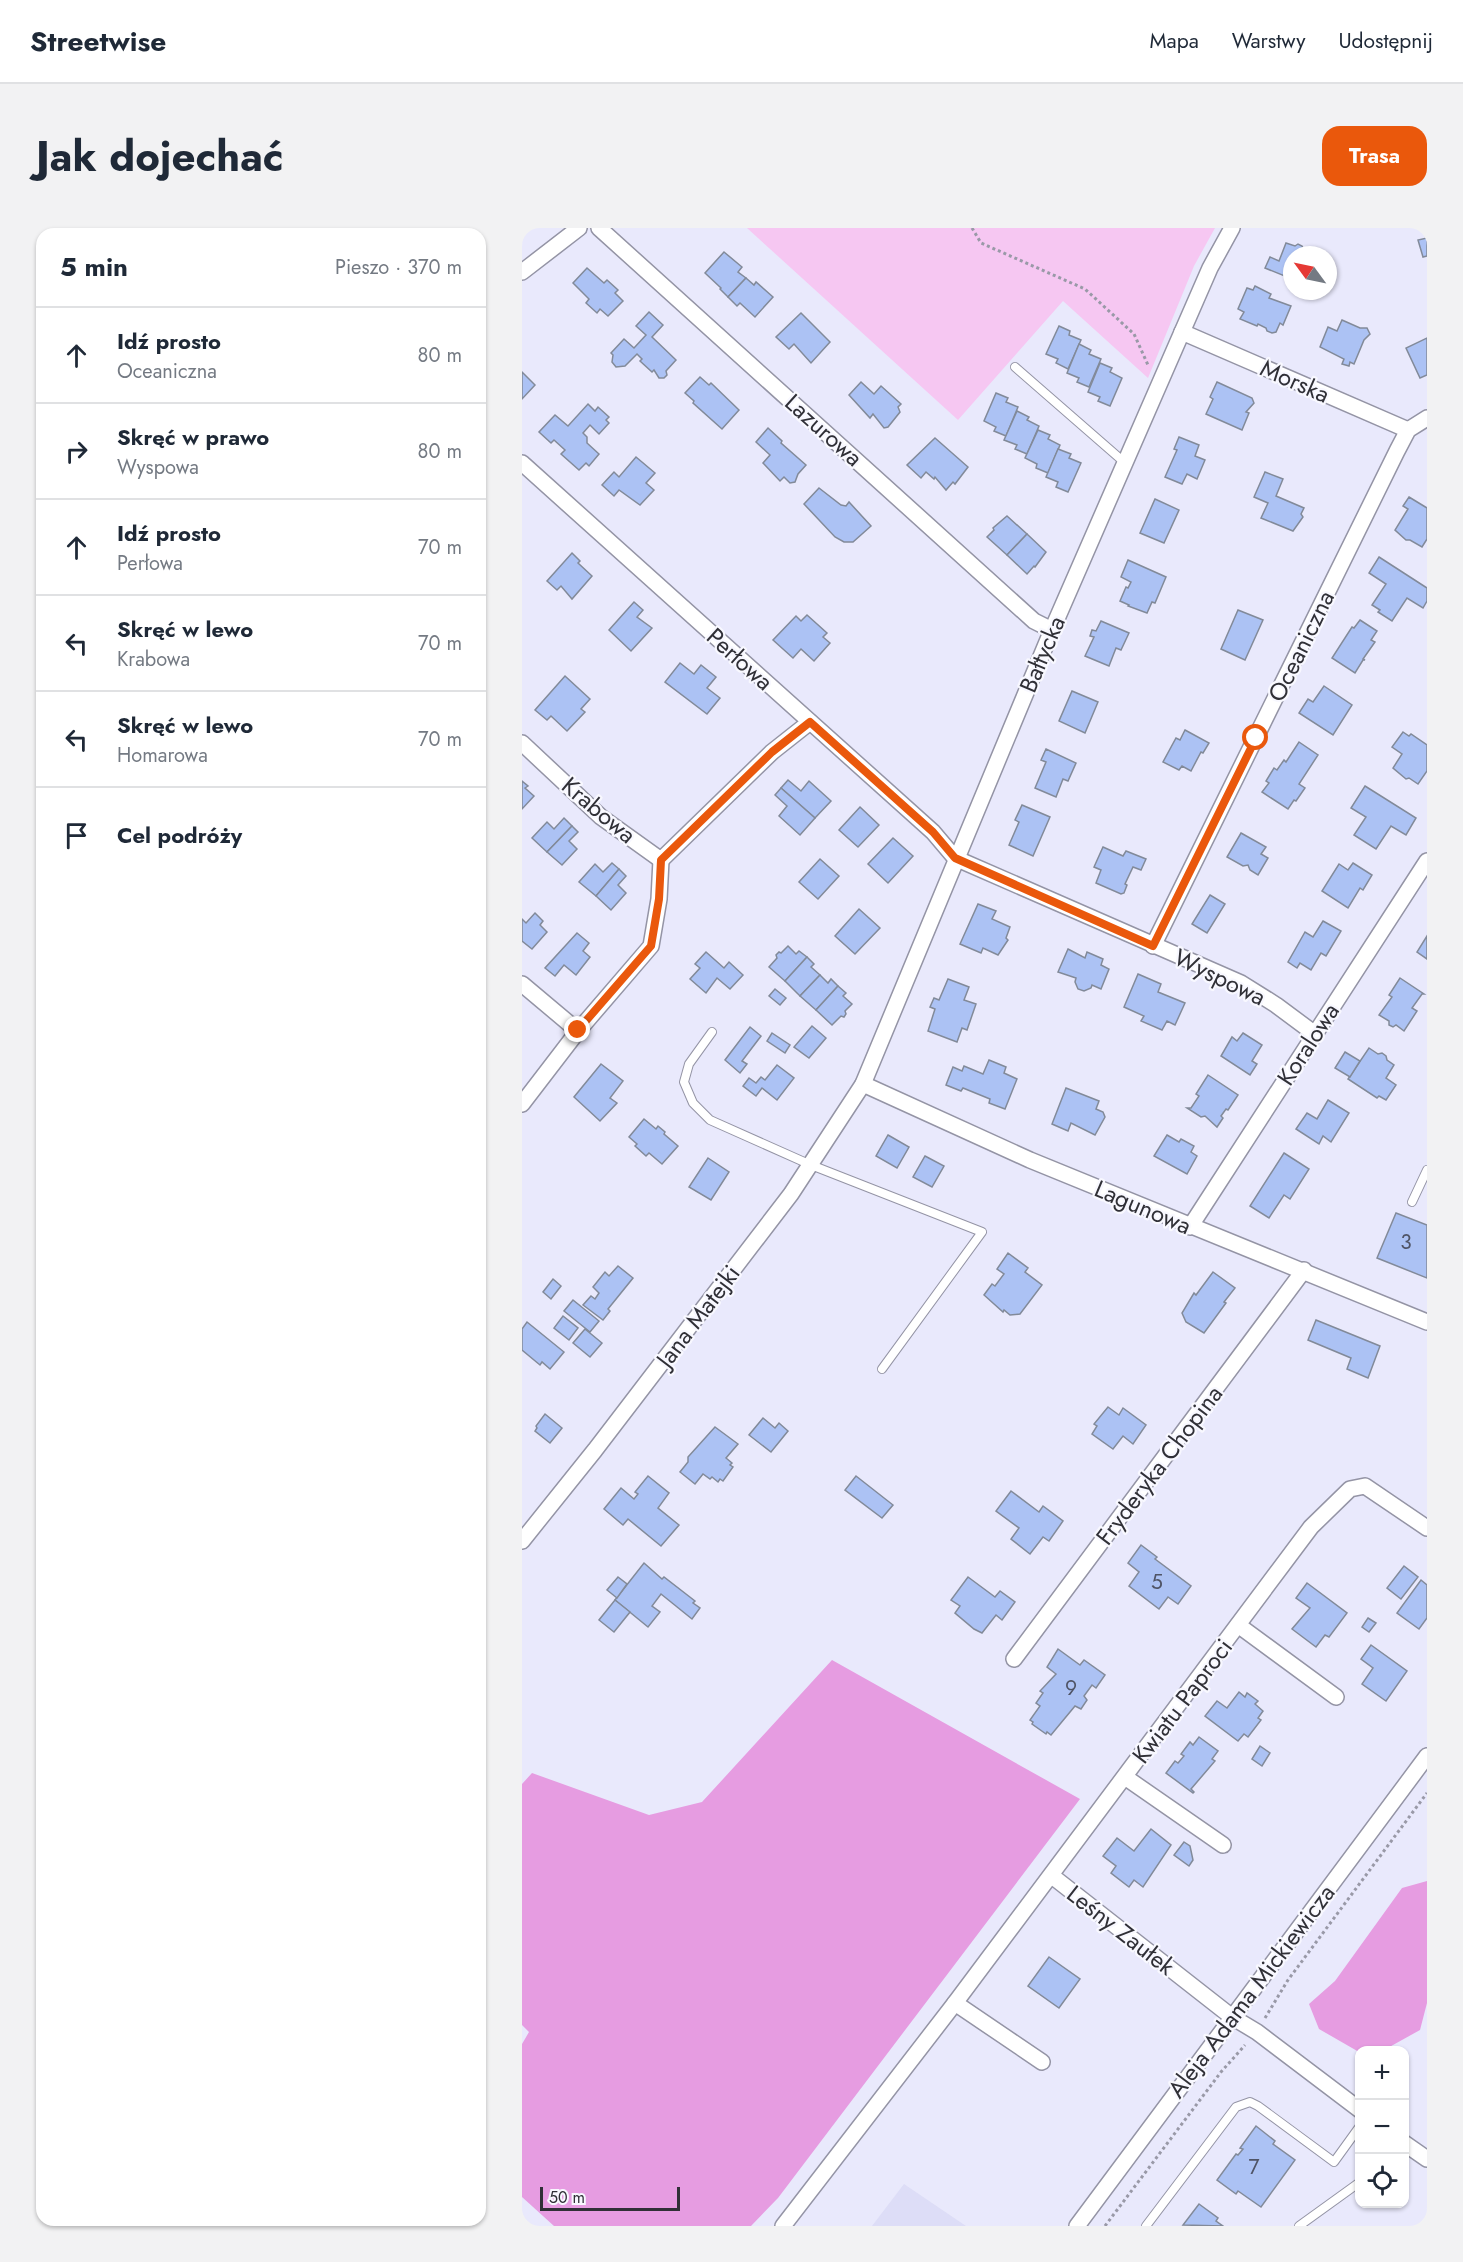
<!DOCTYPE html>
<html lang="pl">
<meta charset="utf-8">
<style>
body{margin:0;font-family:Jost,sans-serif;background:#f2f2f3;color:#1f2937}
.controls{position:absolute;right:18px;bottom:18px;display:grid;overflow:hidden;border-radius:12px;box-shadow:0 2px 4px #0004}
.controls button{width:54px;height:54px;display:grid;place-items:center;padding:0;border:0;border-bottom:2px solid #e0e1e3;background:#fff;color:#1f2937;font:30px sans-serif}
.compass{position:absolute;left:761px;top:18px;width:54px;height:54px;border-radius:50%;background:#fff;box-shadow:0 2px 4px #0004;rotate:303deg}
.scale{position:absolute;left:18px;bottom:15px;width:140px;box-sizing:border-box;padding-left:6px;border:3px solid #303037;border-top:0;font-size:16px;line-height:21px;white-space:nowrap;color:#303037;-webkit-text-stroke:4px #f8f8ff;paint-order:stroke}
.stop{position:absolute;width:18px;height:18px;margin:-14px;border:4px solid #ea580c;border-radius:50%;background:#fff}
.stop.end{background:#ea580c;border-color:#fff;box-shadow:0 2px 6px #0008}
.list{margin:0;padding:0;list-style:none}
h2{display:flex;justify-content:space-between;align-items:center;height:78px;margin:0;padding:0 24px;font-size:26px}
h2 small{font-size:20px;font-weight:400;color:#747a83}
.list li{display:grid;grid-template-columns:39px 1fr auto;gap:18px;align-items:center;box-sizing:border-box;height:96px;padding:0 24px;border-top:2px solid #e0e1e3}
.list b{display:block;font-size:22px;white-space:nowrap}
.list p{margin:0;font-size:20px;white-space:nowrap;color:#747a83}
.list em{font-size:20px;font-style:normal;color:#747a83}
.icon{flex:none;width:33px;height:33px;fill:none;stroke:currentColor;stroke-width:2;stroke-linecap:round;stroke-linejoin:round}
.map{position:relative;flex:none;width:905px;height:1998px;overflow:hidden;border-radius:18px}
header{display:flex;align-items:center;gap:36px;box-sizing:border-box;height:84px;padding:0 30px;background:#fff;border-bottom:2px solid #e0e1e3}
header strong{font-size:28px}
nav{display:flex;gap:33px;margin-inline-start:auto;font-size:21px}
.intro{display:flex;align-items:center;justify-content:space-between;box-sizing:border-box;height:144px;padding:0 36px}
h1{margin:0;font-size:42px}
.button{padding:15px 27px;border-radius:18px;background:#ea580c;color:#fff;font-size:21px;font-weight:700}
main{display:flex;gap:36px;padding:0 36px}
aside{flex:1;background:#fff;border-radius:18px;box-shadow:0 2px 4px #0004}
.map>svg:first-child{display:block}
.built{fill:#ddddf7}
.green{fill:#f6c7f2}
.forest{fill:#e69ce1}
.building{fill:#acc2f4;stroke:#828a99;stroke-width:1.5}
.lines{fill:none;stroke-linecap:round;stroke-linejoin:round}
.lane-casing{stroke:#9494a5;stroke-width:10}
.street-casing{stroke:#9494a5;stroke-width:18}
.path{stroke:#9999a7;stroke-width:3;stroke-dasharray:3 3;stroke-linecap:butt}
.lane{stroke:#fff;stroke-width:8}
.street{stroke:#fff;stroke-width:15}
.route{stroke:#ea580c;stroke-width:8}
.labels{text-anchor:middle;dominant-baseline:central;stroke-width:4.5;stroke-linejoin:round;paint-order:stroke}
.number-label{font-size:21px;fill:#4f5466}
.street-label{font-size:24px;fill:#303037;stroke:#f8f8ff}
</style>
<header>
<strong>Streetwise</strong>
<nav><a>Mapa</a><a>Warstwy</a><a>Udostępnij</a></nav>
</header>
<div class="intro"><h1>Jak dojechać</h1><a class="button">Trasa</a></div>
<main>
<aside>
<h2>5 min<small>Pieszo · 370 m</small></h2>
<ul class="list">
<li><svg class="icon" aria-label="ahead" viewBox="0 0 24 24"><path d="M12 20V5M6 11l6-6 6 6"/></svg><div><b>Idź prosto</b><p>Oceaniczna</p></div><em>80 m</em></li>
<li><svg class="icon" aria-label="right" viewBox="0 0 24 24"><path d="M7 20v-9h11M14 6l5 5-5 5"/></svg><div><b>Skręć w prawo</b><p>Wyspowa</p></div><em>80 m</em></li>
<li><svg class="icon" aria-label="ahead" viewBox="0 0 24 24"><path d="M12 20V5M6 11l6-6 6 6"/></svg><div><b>Idź prosto</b><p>Perłowa</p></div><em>70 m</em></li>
<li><svg class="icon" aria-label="left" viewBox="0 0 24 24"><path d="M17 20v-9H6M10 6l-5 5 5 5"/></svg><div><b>Skręć w lewo</b><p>Krabowa</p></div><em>70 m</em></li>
<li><svg class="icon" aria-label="left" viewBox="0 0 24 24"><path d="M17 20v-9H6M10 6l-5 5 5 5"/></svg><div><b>Skręć w lewo</b><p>Homarowa</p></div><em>70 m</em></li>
<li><svg class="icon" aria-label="arrive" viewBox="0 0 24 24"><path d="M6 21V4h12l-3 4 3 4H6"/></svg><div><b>Cel podróży</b></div></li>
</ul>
</aside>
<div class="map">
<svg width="905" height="1998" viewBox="0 0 905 1998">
<rect width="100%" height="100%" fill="#e9e9fc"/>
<path class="built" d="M382 1956 444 1998H350Z"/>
<path class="green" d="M225 0H693L672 38 626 150 541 73 436 192Z"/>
<g class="forest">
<path d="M310 1432 558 1571 256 1970 229 1998H32L0 1969V1816L7 1804 0 1797V1556L10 1545 127 1587 180 1574Z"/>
<path d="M905 1653V1775L898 1802 862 1822 837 1824 797 1801 787 1776 813 1753 880 1660Z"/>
</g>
<g class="building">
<path d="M905 10V28L901 29 896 12Z"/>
<path d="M764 15 773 18 776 16 780 18 782 22 788 24 787 27H770V51L743 40 748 29 757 33Z"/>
<path d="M202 24 220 39 216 44 224 50 206 69 198 61 199 60 183 45Z"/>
<path d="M65 40 82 55 85 52 96 62 93 65 101 73 86 88 78 81 75 85 64 75 67 71 51 55Z"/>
<path d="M224 50 232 57 234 54 251 69 233 89 218 75 215 78 206 69Z"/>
<path d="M733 58 749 66 747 70 769 78 761 97 758 95 754 104 750 105 745 103 744 100 736 96 735 98 718 91 722 84 716 81 725 60 731 62Z"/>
<path d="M127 84 141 97 130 109 154 132 144 143 145 147 142 150H137L132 142 130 144 118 133 120 131 115 126 103 138 94 139 90 134 91 127 89 125 102 111 112 120 124 107 114 98Z"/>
<path d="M279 85 308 114 289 135 272 116 267 121 254 109Z"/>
<path d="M820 92 838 100H845L848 106 842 112 832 136 828 134 827 138 820 136 822 131 798 119 806 99 815 103Z"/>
<path d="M537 98 548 103 547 107 559 112 546 141 534 135 536 131 524 126Z"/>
<path d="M905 110V147L898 150 884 120Z"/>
<path d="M557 116 569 122 567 126 579 131 567 159 555 154 557 150 545 145Z"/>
<path d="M578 135 590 140 588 144 600 150 588 178 576 173 578 169 566 164Z"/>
<path d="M0 144 13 157 0 171Z"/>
<path d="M178 149 187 157 189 155 217 182 200 201 171 175 172 173 163 165Z"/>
<path d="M339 154 352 166 359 158 379 176 376 179 378 184 366 199 362 200 351 186 348 190 327 167Z"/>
<path d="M695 154 730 170 732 175 724 184 727 185 720 202 684 186 691 171 688 169Z"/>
<path d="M474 165 486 170 484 174 496 179 484 208 472 203 474 199 462 193Z"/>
<path d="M66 176 73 183 76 179 87 189 84 192 87 195 77 206 68 197 61 205 65 209V215L77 226 67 238 64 235 57 242 39 226 43 222 32 212 29 215 17 204 33 187 46 198Z"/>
<path d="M495 183 507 189 505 192 517 198 505 226 493 221 495 217 482 212Z"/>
<path d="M246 200 260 213 259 215 284 237 276 246 273 254 268 255 262 249 258 253 241 235 248 227 234 214Z"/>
<path d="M516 202 528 207 526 211 538 217 526 245 514 240 515 236 503 230Z"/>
<path d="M657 209 677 217 673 228 683 232 675 251 665 246 660 256 643 249 655 222 652 221Z"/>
<path d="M413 210 446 239 433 256 431 254 424 262 413 249 412 251 404 244 399 250 385 237Z"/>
<path d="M536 221 549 226 547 230 559 235 546 264 534 259 536 254 524 249Z"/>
<path d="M114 229 133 245 124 255 132 262 118 277 97 262 92 268 80 257 92 244 97 249Z"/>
<path d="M743 244 761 251 754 268 782 280 779 286 781 289 771 303 739 290 746 275 732 269Z"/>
<path d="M297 260 319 277 324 278 327 274 349 298 331 314H322L313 309 282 276Z"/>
<path d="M887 269 905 280V311L900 319 888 312H884L873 302 886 281 881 278Z"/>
<path d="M633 271 657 282 642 315 618 305Z"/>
<path d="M485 288 505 306 485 327 465 309 472 302 471 300Z"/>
<path d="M505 306 524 324 513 339 512 338 505 346 485 327Z"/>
<path d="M50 325 58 333 56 335 70 348 50 371 39 358 35 362 25 353Z"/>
<path d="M857 329 905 360V373L901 380 885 370 870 393 856 384 858 382 850 377 864 356 847 345Z"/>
<path d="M606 332 644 349 633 375 630 374 625 385 606 378 607 377 598 373 604 359 606 360 609 354 599 349Z"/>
<path d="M112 374 121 382 115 389 130 400 109 423 87 402Z"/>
<path d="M716 382 741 392 723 432 699 421Z"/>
<path d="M285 387 305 405 301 409 308 415 292 433 279 421 271 430 251 412 274 388 279 393Z"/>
<path d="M838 392 855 403 849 412 853 414 841 431 843 432H841L833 445 810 430 830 399 832 400Z"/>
<path d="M579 393 607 405 599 422 594 420 587 438 563 428 572 409 568 408 570 402 574 403Z"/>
<path d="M158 435 172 446 179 437 194 449 185 460 198 470 185 486 143 454Z"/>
<path d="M43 448 68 471 59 481 63 484 45 503 29 488 25 492 13 482Z"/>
<path d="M802 458 830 477 811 507 777 485 786 471 791 474Z"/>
<path d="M550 463 576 474 563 505 537 493Z"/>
<path d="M663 502 687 515 681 525 679 524 669 543 660 538 657 542 641 534 654 510 658 512Z"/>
<path d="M881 504 887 508 889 506 905 517V543L896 556 887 550 884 551 871 540 880 526 870 519Z"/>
<path d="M777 514 796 527 777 556 783 560 774 573 772 572 766 581 740 564 747 555 744 553 752 540 755 542 762 532 764 534Z"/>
<path d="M524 521 554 535 546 553 541 551 534 569 513 560 524 534 519 532Z"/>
<path d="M266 552 279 563 287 553 309 573 293 590 259 560Z"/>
<path d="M0 553 6 558 3 560 12 568 0 581Z"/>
<path d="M843 558 894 590 884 607 869 598 854 621 832 607 844 589 829 580Z"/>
<path d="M259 560 293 590 278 607 257 588 265 578 253 567Z"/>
<path d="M500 577 528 589 511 628 487 617 497 594 493 592Z"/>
<path d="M338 579 357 597 336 619 317 602Z"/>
<path d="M42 590 50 598 25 624 10 610 25 594 32 601Z"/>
<path d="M50 598 56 604 47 613 55 621 40 637 25 624Z"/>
<path d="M719 605 744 619 739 626 746 630 736 647 728 642 726 637 721 638 705 629Z"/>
<path d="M371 610 391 628 366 655 346 636Z"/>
<path d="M581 619 601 628 604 623 624 631 619 642 611 639 603 656 605 657 602 665 599 666 574 655 579 642 572 639Z"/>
<path d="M298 631 317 648 296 671 277 654Z"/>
<path d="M90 635 97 641 74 668 57 654 73 636 81 644Z"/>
<path d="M831 635 850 647 841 662 838 660 826 680 800 663 817 636 826 642Z"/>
<path d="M97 641 104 648 96 657 104 665 89 682 74 668Z"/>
<path d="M688 667 703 676 685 705 670 696Z"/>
<path d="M456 676 474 683 470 691 488 699 484 710 486 712 476 727 461 720 459 725 438 716Z"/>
<path d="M337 681 358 700 333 726 313 708Z"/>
<path d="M13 685 21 693 18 697 25 704 10 721 0 713V691L4 695Z"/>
<path d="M801 693 819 703 804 728 799 725 789 742 778 735 775 740 766 734 783 704 791 709Z"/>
<path d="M55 705 67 715 61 723 68 729 54 747 42 737 33 748 23 740Z"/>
<path d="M905 708V731L895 724Z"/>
<path d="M266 718 274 726 277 723 285 729 263 753 247 739 255 730 254 727 257 724 259 725Z"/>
<path d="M546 721 563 730 565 724 581 731 579 737 587 741 579 761 570 757 569 760 562 763 556 761 553 754 554 750 536 744Z"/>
<path d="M184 724 202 740 207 734 221 747 208 761 195 750 184 765 168 751 178 740 173 736Z"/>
<path d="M285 729 292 736 289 739 298 747 278 768 263 753Z"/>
<path d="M616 746 639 756 636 764 663 775 653 797 645 793 640 802 619 793 622 788 602 779Z"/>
<path d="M298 747 306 755 309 751 316 758 294 782 278 768Z"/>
<path d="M878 750 902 766H900L890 780 895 783 882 803 874 797 871 799 867 797V793L857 787 870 769 867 767Z"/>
<path d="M426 751 447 759 442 772 454 776 445 802 440 800 435 814 406 803 413 781 408 779 412 770 417 772Z"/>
<path d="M316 758 324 765 321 768 330 776 323 783 324 786 322 789 319 788 310 797 294 782Z"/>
<path d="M253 761 264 770 258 777 247 768Z"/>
<path d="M290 798 304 810 287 830 272 819Z"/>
<path d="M228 799 239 808 220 833 225 836 218 845 203 832Z"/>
<path d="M250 805 268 817 263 825 245 813Z"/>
<path d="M721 805 740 817 730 833 735 836 728 847 699 828 710 809 715 813Z"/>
<path d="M847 820 856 826 860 825 864 828 865 832 872 837 864 850 874 857 864 872 857 868 855 870 826 851Z"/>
<path d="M823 824 838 833 828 849 813 840Z"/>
<path d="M467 832 484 839 482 845 495 851 483 881 467 875 468 871 441 860 439 863 424 857 431 839 440 843 442 838 461 846Z"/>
<path d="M79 836 101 853 88 870 95 875 78 893 52 869Z"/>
<path d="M255 837 272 850 255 872 240 860 234 868 221 858 227 850 234 855 239 849 243 852Z"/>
<path d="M686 847 716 867 706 882 704 881 699 888 701 890 695 899 683 888 679 889 665 880H669L677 868 674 866Z"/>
<path d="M544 860 577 873 574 881 581 884 583 889 573 907 549 895 546 903 530 896Z"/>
<path d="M806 872 827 885 809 914 801 908 797 916 774 901 785 885 795 891Z"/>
<path d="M122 891 134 901 136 898 143 904 142 906 156 918 140 936 127 925 124 928 113 918 115 916 107 909Z"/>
<path d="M366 907 387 919 375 940 354 928Z"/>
<path d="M645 907 657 914 659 911 672 918 669 924 675 928 665 946 632 928Z"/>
<path d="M762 925 787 941 768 971 762 967 747 990 728 978Z"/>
<path d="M403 928 422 938 410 959 391 949Z"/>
<path d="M186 930 207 944 189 972 167 959Z"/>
<path d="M874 985 905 997V1050L855 1030Z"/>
<path d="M486 1025 506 1040 503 1044 520 1057 498 1086 488 1087 482 1082 481 1084 462 1067 470 1056 473 1058 482 1046 475 1041Z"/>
<path d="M96 1038 111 1050 86 1081 88 1083 81 1092 61 1077 69 1068 73 1071 77 1065 71 1059 83 1044 87 1048Z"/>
<path d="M691 1044 713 1060 702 1074 704 1075 682 1105 664 1094 660 1085 672 1065 674 1067Z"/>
<path d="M31 1051 39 1058 29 1071 21 1064Z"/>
<path d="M51 1072 77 1093 68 1104 42 1083Z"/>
<path d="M41 1088 56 1100 47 1112 32 1100Z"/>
<path d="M794 1092 858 1118 846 1150 825 1141 829 1130 786 1112Z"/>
<path d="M5 1094 42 1124 28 1141 20 1134 18 1137 0 1122V1101Z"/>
<path d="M63 1101 80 1115 68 1129 51 1115Z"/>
<path d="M586 1179 597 1187 601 1180 624 1197 611 1216 601 1208 591 1221 570 1206 575 1198 572 1196Z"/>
<path d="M23 1186 40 1200 28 1215 13 1203 15 1200 14 1198Z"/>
<path d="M241 1190 253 1200 257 1195 266 1203 249 1224 227 1207Z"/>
<path d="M193 1199 216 1216 204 1230 210 1235 208 1237 211 1239 201 1253 198 1251 196 1254 190 1249 188 1251 181 1246 173 1256 158 1244 166 1234V1229Z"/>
<path d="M126 1248 147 1265 136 1280 157 1297 139 1318 106 1291 101 1297 82 1281 99 1260 112 1271 116 1266 113 1264Z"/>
<path d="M334 1248 371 1277 360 1290 323 1262Z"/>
<path d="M489 1263 517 1284 521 1278 541 1293 527 1313 521 1309 508 1326 489 1311 497 1300 474 1283Z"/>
<path d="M619 1317 635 1329 633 1331 669 1358 656 1376 646 1369 637 1381 607 1358 617 1344 606 1335Z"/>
<path d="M122 1335 140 1351 142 1349 173 1373 171 1375 178 1380 170 1391 139 1366 130 1378 138 1384 126 1399 93 1372Z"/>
<path d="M882 1338 896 1349 879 1371 865 1360Z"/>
<path d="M96 1349 105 1356 95 1370 85 1362Z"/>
<path d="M446 1349 473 1369 478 1363 493 1374 480 1392 474 1387 460 1405 452 1401 433 1385 438 1378 429 1372Z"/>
<path d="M899 1352 905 1357V1390L897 1401 875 1385Z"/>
<path d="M785 1355 825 1385 807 1409 803 1407 794 1419 770 1401 788 1380 774 1370Z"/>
<path d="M93 1372 108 1384 92 1404 77 1392Z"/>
<path d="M846 1390 854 1395 847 1404 840 1399Z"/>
<path d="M849 1417 885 1443 864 1473 840 1456 851 1440 839 1431Z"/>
<path d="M536 1421 558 1437 562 1432 583 1447 574 1460 570 1457 562 1468 565 1472 559 1481 553 1478 529 1507 525 1504 524 1506 510 1496 511 1494 508 1492 518 1478 514 1475 521 1465 518 1463 534 1446 525 1439Z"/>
<path d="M717 1464 723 1469 725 1465 736 1473 733 1476 741 1483 736 1490 739 1492 726 1509 722 1506 716 1513 683 1488 695 1473 705 1480Z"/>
<path d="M677 1509 696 1523 690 1531 693 1533 669 1561 672 1564 671 1565 644 1545 653 1533 656 1535 662 1528 659 1526 668 1514 671 1517Z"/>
<path d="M738 1518 748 1525 740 1538 730 1531Z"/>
<path d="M629 1601 649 1617 621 1659 612 1652 607 1659 589 1645 594 1638 581 1628 595 1610 612 1623Z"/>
<path d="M662 1614 668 1618 671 1632 667 1638 652 1627Z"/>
<path d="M527 1729 558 1751 537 1780 506 1758Z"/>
<path d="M734 1898 753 1913 751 1916 773 1932 739 1979 716 1963 714 1966 695 1952 714 1926 716 1927 721 1921 718 1920Z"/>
<path d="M677 1976 696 1990 694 1993 701 1998 661 1997Z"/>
</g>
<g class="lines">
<defs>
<g id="lane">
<path d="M493 139 602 234"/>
<path d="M190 804 167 836 162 854 171 875 188 892 289 937 460 1004 360 1141"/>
<path d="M890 974 905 942"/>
<path d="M624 1998 714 1879 728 1874 736 1878 812 1934 838 1898"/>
<path d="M777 1998 838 1954"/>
</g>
<g id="street">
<path d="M77 0 512 393 530 402"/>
<path d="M0 44 57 0"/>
<path d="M660 104 886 202"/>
<path d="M0 235 411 604 433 630 719 755 754 777 793 806"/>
<path d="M0 515 79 589 139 632 250 524 288 494"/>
<path d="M631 718 875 223 886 202 905 190"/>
<path d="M0 756 56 803"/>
<path d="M341 856 508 932 905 1094"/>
<path d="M0 876 56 803 129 718 137 671 139 632"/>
<path d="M668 999 905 633"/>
<path d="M0 1313 73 1222 269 966 341 856 530 402 688 40 710 0"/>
<path d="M716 1397 814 1469"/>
<path d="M492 1431 782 1042"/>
<path d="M603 1549 701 1617"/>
<path d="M530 1648 710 1789 735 1804 838 1882"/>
<path d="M433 1775 520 1834"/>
<path d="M882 1915 905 1931"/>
<path d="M261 1998 433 1775 789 1299 828 1261 843 1258 905 1300"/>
<path d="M555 1998 905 1528"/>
</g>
</defs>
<use href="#lane" class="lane-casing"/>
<use href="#street" class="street-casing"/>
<g class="path">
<path d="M450 0 459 15 563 61 612 106 626 137"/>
<path d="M743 1790 766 1752 905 1565"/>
<path d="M583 1998 699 1844 723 1817"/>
</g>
<use href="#lane" class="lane"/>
<use href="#street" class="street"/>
</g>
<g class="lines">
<path class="route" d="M56 802 129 718 137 671 139 632 250 524 288 494 411 604 433 630 631 718 734 510"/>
</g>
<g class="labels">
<g class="number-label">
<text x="884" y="1014">3</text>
<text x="635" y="1354">5</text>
<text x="549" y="1460">9</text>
<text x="732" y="1939">7</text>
</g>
<g class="street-label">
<text transform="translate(773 153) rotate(24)">Morska</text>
<text transform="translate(302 202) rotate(42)">Lazurowa</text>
<text transform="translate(779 418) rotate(-64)">Oceaniczna</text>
<text transform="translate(520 426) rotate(-67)">Bałtycka</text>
<text transform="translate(218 431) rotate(42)">Perłowa</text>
<text transform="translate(77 582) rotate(40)">Krabowa</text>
<text transform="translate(698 749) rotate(26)">Wyspowa</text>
<text transform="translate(786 816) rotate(-57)">Koralowa</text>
<text transform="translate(621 979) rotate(23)">Lagunowa</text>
<text transform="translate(176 1088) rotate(-53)">Jana Matejki</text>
<text transform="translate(637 1237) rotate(-53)">Fryderyka Chopina</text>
<text transform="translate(660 1473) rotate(-53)">Kwiatu Paproci</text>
<text transform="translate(599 1702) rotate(38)">Leśny Zaułek</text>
<text transform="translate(729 1763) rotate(-53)">Aleja Adama Mickiewicza</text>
</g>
</g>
</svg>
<div class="controls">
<button>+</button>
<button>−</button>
<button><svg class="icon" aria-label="locate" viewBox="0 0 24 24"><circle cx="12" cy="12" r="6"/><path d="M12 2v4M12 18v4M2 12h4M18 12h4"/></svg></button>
</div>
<svg class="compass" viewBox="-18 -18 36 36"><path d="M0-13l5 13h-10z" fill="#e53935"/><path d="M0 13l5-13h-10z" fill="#747a83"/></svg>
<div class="scale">50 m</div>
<div class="stop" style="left:734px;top:510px"></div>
<div class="stop end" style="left:56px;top:802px"></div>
</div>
</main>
